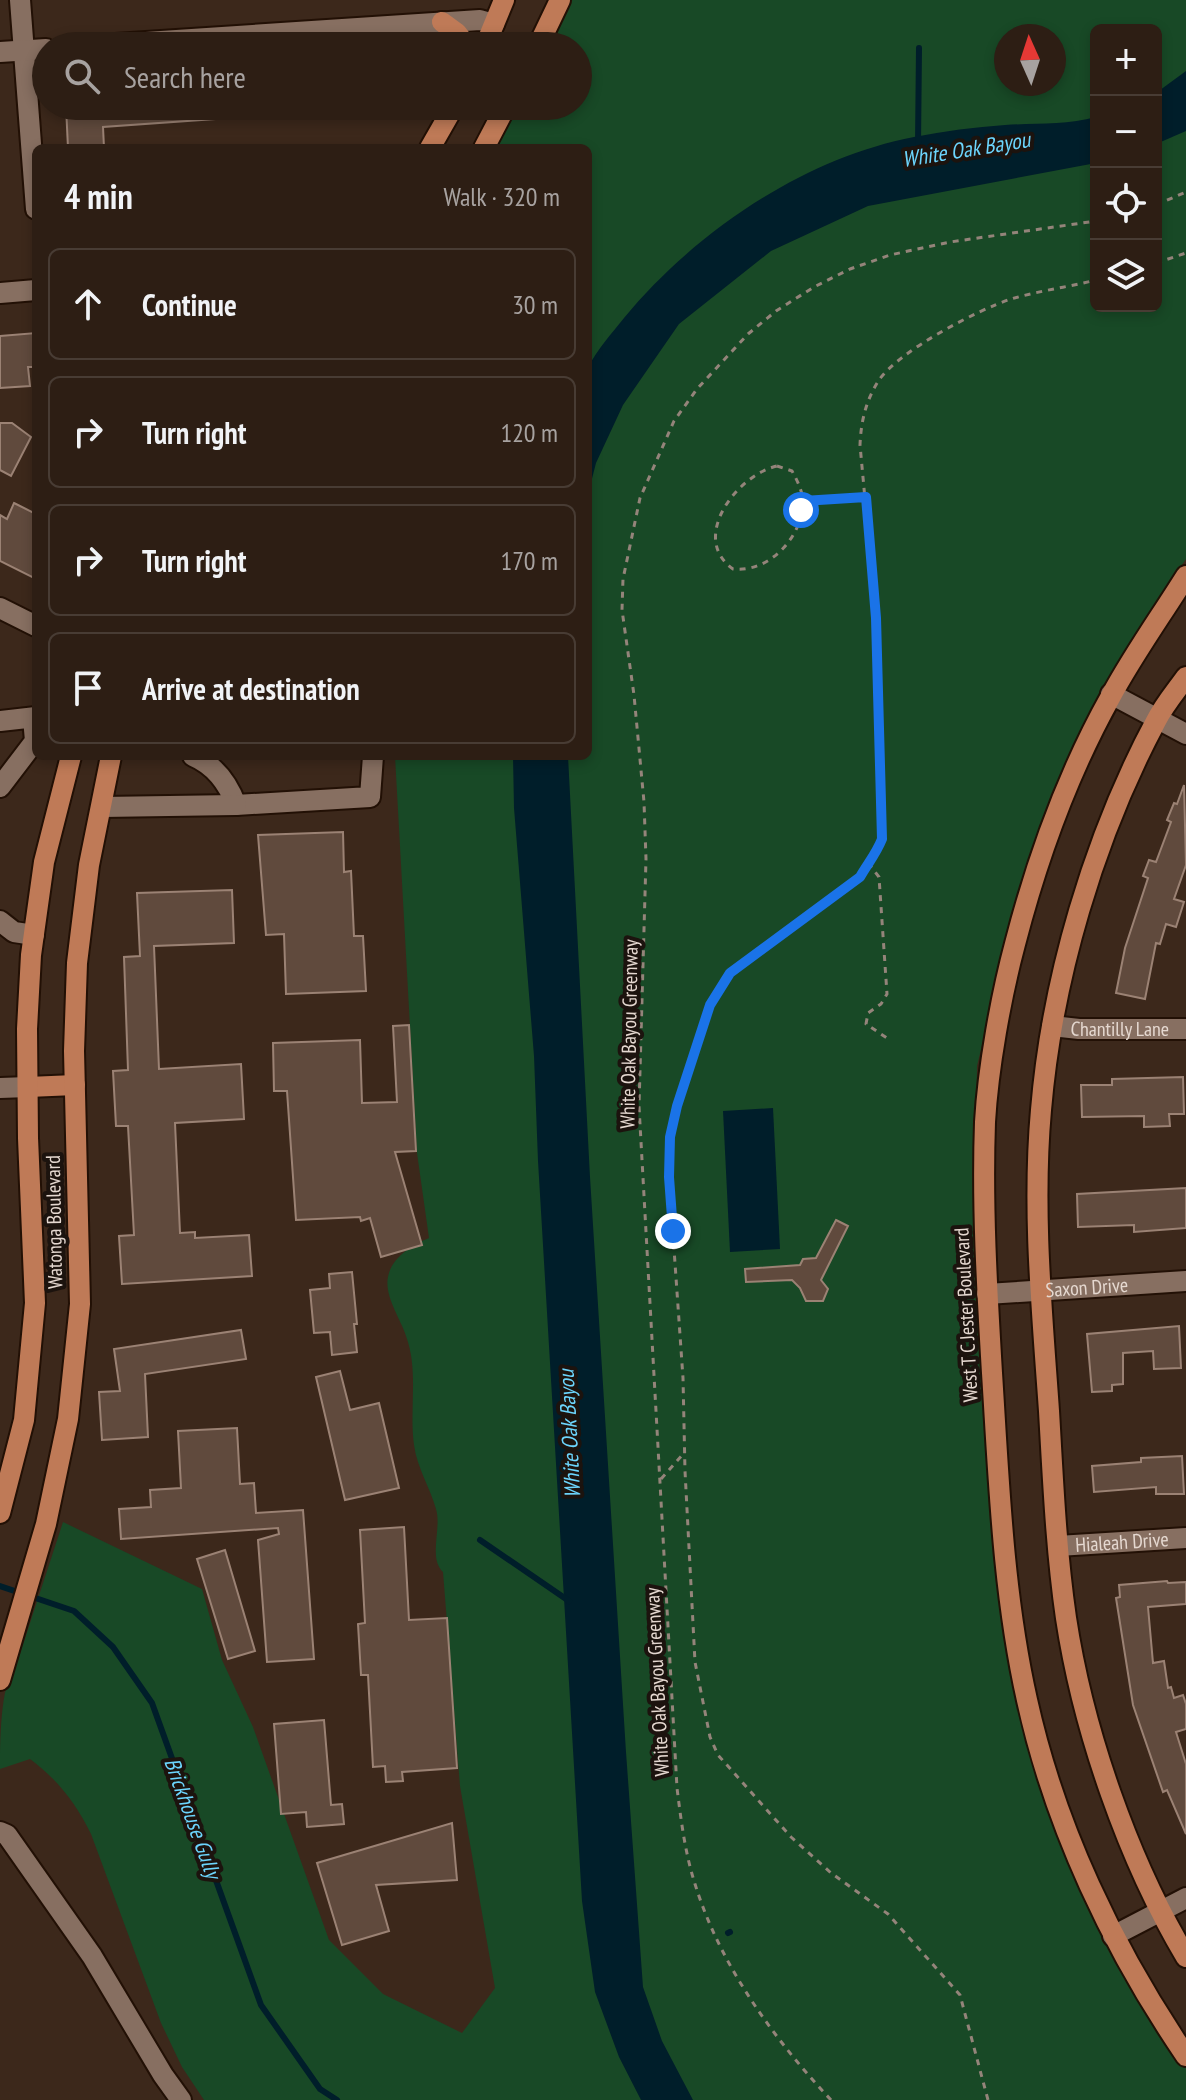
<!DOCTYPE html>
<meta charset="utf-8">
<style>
body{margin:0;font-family:"PT Sans Narrow",sans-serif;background:#392b22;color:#f1f3f6}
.controls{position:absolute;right:24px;top:24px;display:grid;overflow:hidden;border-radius:12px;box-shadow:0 4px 12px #0003}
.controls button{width:72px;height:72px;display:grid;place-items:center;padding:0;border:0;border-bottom:2px solid #483c34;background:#2d1e14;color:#f1f3f6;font:40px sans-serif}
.compass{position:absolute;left:994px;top:24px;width:72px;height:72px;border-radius:50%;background:#2d1e14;box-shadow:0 4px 12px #0003;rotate:357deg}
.stop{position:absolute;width:24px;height:24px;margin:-18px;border:6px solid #1a73e8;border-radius:50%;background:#fff}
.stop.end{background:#1a73e8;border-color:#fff;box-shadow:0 2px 8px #0008}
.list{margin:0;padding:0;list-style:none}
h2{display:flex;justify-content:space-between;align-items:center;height:104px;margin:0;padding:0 32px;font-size:34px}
h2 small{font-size:26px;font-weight:400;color:#a7a2a0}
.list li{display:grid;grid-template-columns:52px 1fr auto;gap:24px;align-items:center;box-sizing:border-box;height:112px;margin:0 16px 16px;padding:0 16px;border:2px solid #483c34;border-radius:12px}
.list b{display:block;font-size:30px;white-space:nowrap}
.list em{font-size:26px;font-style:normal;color:#a7a2a0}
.icon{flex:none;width:44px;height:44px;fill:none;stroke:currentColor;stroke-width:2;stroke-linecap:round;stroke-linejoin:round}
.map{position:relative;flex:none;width:1186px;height:2100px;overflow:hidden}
.search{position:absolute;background:#2d1e14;box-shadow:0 4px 12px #0003;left:32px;top:32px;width:560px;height:88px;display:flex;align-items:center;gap:20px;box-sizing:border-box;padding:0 28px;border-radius:44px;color:#a7a2a0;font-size:30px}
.panel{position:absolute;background:#2d1e14;box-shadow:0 4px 12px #0003;left:32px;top:144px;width:560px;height:616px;border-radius:12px}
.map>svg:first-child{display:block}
.green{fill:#184926;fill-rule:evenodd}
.water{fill:#001e2a}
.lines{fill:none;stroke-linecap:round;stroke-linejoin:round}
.stream{stroke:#001e2a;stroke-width:6}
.building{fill:#604a3d;stroke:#9b8274;stroke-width:2}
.minor-casing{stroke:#221005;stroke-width:24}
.major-casing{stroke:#221005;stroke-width:24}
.path{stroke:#94847a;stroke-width:3;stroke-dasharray:6 6;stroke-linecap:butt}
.minor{stroke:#876f61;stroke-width:20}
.major{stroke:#bf7a57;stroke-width:20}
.route{stroke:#1a73e8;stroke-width:10}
.labels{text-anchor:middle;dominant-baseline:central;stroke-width:8;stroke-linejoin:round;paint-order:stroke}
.street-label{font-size:20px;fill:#e5d8d0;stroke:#1c130e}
.water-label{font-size:22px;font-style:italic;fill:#6cd5fd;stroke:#1c130e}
</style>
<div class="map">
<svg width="1186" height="2100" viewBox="0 0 1186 2100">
<rect width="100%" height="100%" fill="#3c281b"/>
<path class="green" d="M572 0H1186V559L1148 615 1111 677 987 1035 984 1037 977 1066 974 1270 1019 1697 1158 2026 1186 2067V2100H204L182 2067 161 2023 91 1834C76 1803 57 1779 30 1759L0 1769C0 1745 0 1683 15 1669L63 1522 202 1589 222 1660 253 1727 329 1940 383 1994 462 2033 495 1988 460 1786 443 1572C428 1558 442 1528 436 1509 430 1487 417 1468 414 1445 409 1409 419 1371 406 1336 400 1317 382 1294 389 1273 394 1256 414 1244 429 1238L417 1153 395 756H588V148H492L516 106H578V46H548ZM1096 30H1156V306H1096ZM1006 36H1054V84H1006Z"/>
<g class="water">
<path d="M1186 71V131L1156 144V93Z"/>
<path d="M1096 117V163L868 206 771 251 679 324 623 405 596 463 588 494V367C598 349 611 334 624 318 695 232 804 158 914 137 944 131 975 127 1005 125 1035 123 1067 125 1096 117Z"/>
<path d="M513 756H568L590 1177 626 1752 643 1987 662 2041 693 2100H641L619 2057 595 1992 582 1901 538 1161 534 1056 514 808Z"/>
<path d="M773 1108 780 1249 730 1252 723 1111Z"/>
</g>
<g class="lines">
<g class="stream">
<path d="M918 144 919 48"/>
<path d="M480 1540 569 1601"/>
<path d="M0 1586 74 1611 113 1647 152 1703 261 2005 320 2089 337 2100"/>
<path d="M728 1933 730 1932"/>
</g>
</g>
<g class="building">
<path d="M66 106H229V118L103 127 104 148H68Z"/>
<path d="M36 333V367H28L30 386 0 388V336Z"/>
<path d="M0 423H12L31 437 11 476 0 470Z"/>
<path d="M14 503 36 514V579L0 561V515L7 519Z"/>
<path d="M1184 785 1186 865 1174 899 1184 902 1176 927 1166 924 1160 944 1156 943 1145 999 1116 993 1125 948 1148 878 1143 876 1149 860 1156 862 1171 822 1167 820 1174 803 1177 804Z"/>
<path d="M343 832 344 872 351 871 354 936H363L366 991 286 994 284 934 266 935 258 835Z"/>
<path d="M232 890 234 943 154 946 159 1069 241 1064 244 1119 175 1123 180 1233 195 1232V1238L249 1235 252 1276 122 1284 119 1236 134 1235 128 1126H116L113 1071 128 1070 124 957 140 956 137 893Z"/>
<path d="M409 1025 416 1151 395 1152 422 1245 381 1257 370 1218 361 1221 360 1217 296 1220 287 1091H274L273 1043 360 1040 362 1103 397 1102 393 1026Z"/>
<path d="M1183 1077 1184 1114H1169L1170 1126 1144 1127V1116L1082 1117 1081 1085H1112V1079Z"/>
<path d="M1186 1188V1228L1134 1232V1225L1078 1227 1077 1194Z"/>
<path d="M836 1220 848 1226 821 1280 828 1289 823 1301H806L800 1288 792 1280 746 1282 745 1269 800 1265 803 1259 816 1258Z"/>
<path d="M352 1272 357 1324H354L357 1352 332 1355 330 1332 314 1333 310 1290 330 1288 329 1274Z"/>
<path d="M1179 1326 1181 1368 1154 1369 1153 1351 1123 1353V1384L1112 1385V1391L1092 1392 1087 1334Z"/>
<path d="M241 1330 246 1359 145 1374 148 1437 102 1440 99 1392 120 1391 114 1349Z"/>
<path d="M340 1371 350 1410 379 1403 399 1488 345 1500 316 1377Z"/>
<path d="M237 1428 240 1484 254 1483 256 1513 303 1510 314 1659 267 1662 258 1540 279 1534 278 1528 121 1539 119 1509 151 1507 150 1490 181 1488 178 1431Z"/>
<path d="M1182 1456 1184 1494H1156V1487L1094 1492 1092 1466 1141 1462V1458Z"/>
<path d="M404 1527 409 1620 447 1618 457 1768 402 1772 403 1781 386 1782 385 1766 373 1767 368 1675H361L358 1624 365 1623 360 1530Z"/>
<path d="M225 1550 255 1651 228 1659 197 1559Z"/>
<path d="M1167 1581 1168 1583 1186 1582V1604L1148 1607 1153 1663 1164 1661 1168 1688 1171 1687 1174 1698 1183 1695 1186 1704V1729L1176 1732 1186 1764V1834L1167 1790 1163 1792 1133 1705 1116 1598 1120 1597 1119 1585Z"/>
<path d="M324 1720 331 1805 342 1804 344 1824 307 1827 306 1812 281 1814 274 1724Z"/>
<path d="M452 1823 457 1880 376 1885 389 1931 342 1945 317 1863Z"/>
</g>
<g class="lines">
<defs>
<g id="minor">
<path d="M20 0 36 209"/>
<path d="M85 46 480 20 494 24"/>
<path d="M0 52 46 49"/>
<path d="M0 293 36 290"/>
<path d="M0 608 36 626"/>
<path d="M1111 694 1186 734"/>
<path d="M0 721 36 717"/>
<path d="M193 756C214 765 228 783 236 805L370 797 373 756"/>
<path d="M0 787 35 741 33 718"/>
<path d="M102 807 236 805"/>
<path d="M0 921 14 932 34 935"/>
<path id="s1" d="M1052 1026 1079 1029H1186"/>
<path d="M0 1088 28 1087"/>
<path id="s2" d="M987 1294 1186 1281"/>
<path id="s3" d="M1058 1546 1186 1538"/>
<path d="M0 1832 7 1835 92 1956 163 2075 181 2100"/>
<path d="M1113 1936 1186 1898"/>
</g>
<g id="major">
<path d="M442 22 457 33 467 46"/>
<path d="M485 46 504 0"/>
<path d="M538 46 560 0"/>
<path d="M430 148 454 106"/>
<path d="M484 148 506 106"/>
<path d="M1186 576C1161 616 1133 655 1111 696 1068 773 1037 859 1015 944 1001 996 988 1069 985 1122 982 1206 987 1289 992 1373 999 1482 1003 1593 1027 1700 1055 1827 1113 1949 1186 2056"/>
<path d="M1186 677C1176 691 1164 705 1156 721 1094 837 1052 979 1041 1110 1032 1210 1042 1311 1049 1411 1053 1480 1056 1549 1066 1618 1083 1730 1128 1860 1186 1957"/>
<path d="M28 1087 75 1085"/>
<path d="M0 1513 24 1420 35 1303 28 1138 27 1029 31 955 44 862 71 756"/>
<path d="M0 1680 46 1524 68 1419 80 1304 74 1051 77 963 89 865 111 756"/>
</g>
</defs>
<use href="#minor" class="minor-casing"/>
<use href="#major" class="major-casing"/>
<g class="path">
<path d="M1156 205 1186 192"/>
<path d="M1156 263 1186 253"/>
<path d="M777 466 792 471C797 480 802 490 803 501 803 537 769 573 733 569 689 538 737 475 777 466Z"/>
<path d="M803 501 866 497"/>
<path d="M868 863 879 877 887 994 881 1004 868 1013 866 1024 890 1040"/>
<path d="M661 1479 685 1452"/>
<path d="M831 2100C773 2038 720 1965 695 1884 685 1853 681 1820 677 1788L639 1106 646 859 644 802 634 695 622 610 623 579 640 498 674 421 697 389 748 334 776 311 814 287 850 269 890 255 950 242 1096 221"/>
<path d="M988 2100 960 1995 888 1914 831 1873 791 1837 718 1755 710 1737 695 1662 685 1471 683 1378 669 1177 670 1137 677 1106 710 1005 730 973 860 877C868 863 876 854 882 839L876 618 860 445C861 421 866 400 879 380 899 351 977 310 1011 299 1038 291 1068 287 1096 280"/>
</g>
<use href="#minor" class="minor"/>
<use href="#major" class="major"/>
</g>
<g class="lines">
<path class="route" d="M673 1231 669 1177 670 1137 677 1106 710 1005 730 973 860 877C868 863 876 854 882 839L876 618 866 497 803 501 801 510"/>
</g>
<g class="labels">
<g class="street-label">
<text stroke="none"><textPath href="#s1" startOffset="68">Chantilly Lane</textPath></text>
<text transform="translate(629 1034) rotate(-89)">White Oak Bayou Greenway</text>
<text transform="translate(54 1222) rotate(-91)">Watonga Boulevard</text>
<text stroke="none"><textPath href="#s2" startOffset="100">Saxon Drive</textPath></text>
<text transform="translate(966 1315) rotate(-93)">West T C Jester Boulevard</text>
<text stroke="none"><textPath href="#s3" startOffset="64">Hialeah Drive</textPath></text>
<text transform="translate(657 1682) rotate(-93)">White Oak Bayou Greenway</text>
</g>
<g class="water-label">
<text transform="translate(966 149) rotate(-9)">White Oak Bayou</text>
<text transform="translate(569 1434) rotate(-93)">White Oak Bayou</text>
<text transform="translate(193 1818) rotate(70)">Brickhouse Gully</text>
</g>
</g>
</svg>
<div class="controls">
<button>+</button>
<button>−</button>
<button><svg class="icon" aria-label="locate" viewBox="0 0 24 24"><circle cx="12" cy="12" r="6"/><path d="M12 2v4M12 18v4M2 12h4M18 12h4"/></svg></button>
<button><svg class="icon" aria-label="layers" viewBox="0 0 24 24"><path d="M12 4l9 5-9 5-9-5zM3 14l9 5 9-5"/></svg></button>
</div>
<svg class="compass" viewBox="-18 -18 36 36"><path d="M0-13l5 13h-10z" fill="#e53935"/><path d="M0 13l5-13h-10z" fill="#a7a2a0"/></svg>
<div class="stop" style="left:801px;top:510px"></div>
<div class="stop end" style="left:673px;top:1231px"></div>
<div class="search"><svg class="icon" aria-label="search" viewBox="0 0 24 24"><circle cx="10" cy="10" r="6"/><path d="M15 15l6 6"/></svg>Search here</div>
<section class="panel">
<h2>4 min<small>Walk · 320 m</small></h2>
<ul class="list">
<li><svg class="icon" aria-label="ahead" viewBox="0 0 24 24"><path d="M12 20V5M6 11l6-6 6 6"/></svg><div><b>Continue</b></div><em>30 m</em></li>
<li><svg class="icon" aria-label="right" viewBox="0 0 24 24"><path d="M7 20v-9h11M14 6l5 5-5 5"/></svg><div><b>Turn right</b></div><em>120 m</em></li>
<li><svg class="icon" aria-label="right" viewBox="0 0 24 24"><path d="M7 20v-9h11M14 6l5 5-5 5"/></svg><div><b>Turn right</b></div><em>170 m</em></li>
<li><svg class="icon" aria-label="arrive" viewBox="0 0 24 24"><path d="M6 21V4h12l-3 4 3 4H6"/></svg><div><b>Arrive at destination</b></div></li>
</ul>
</section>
</div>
